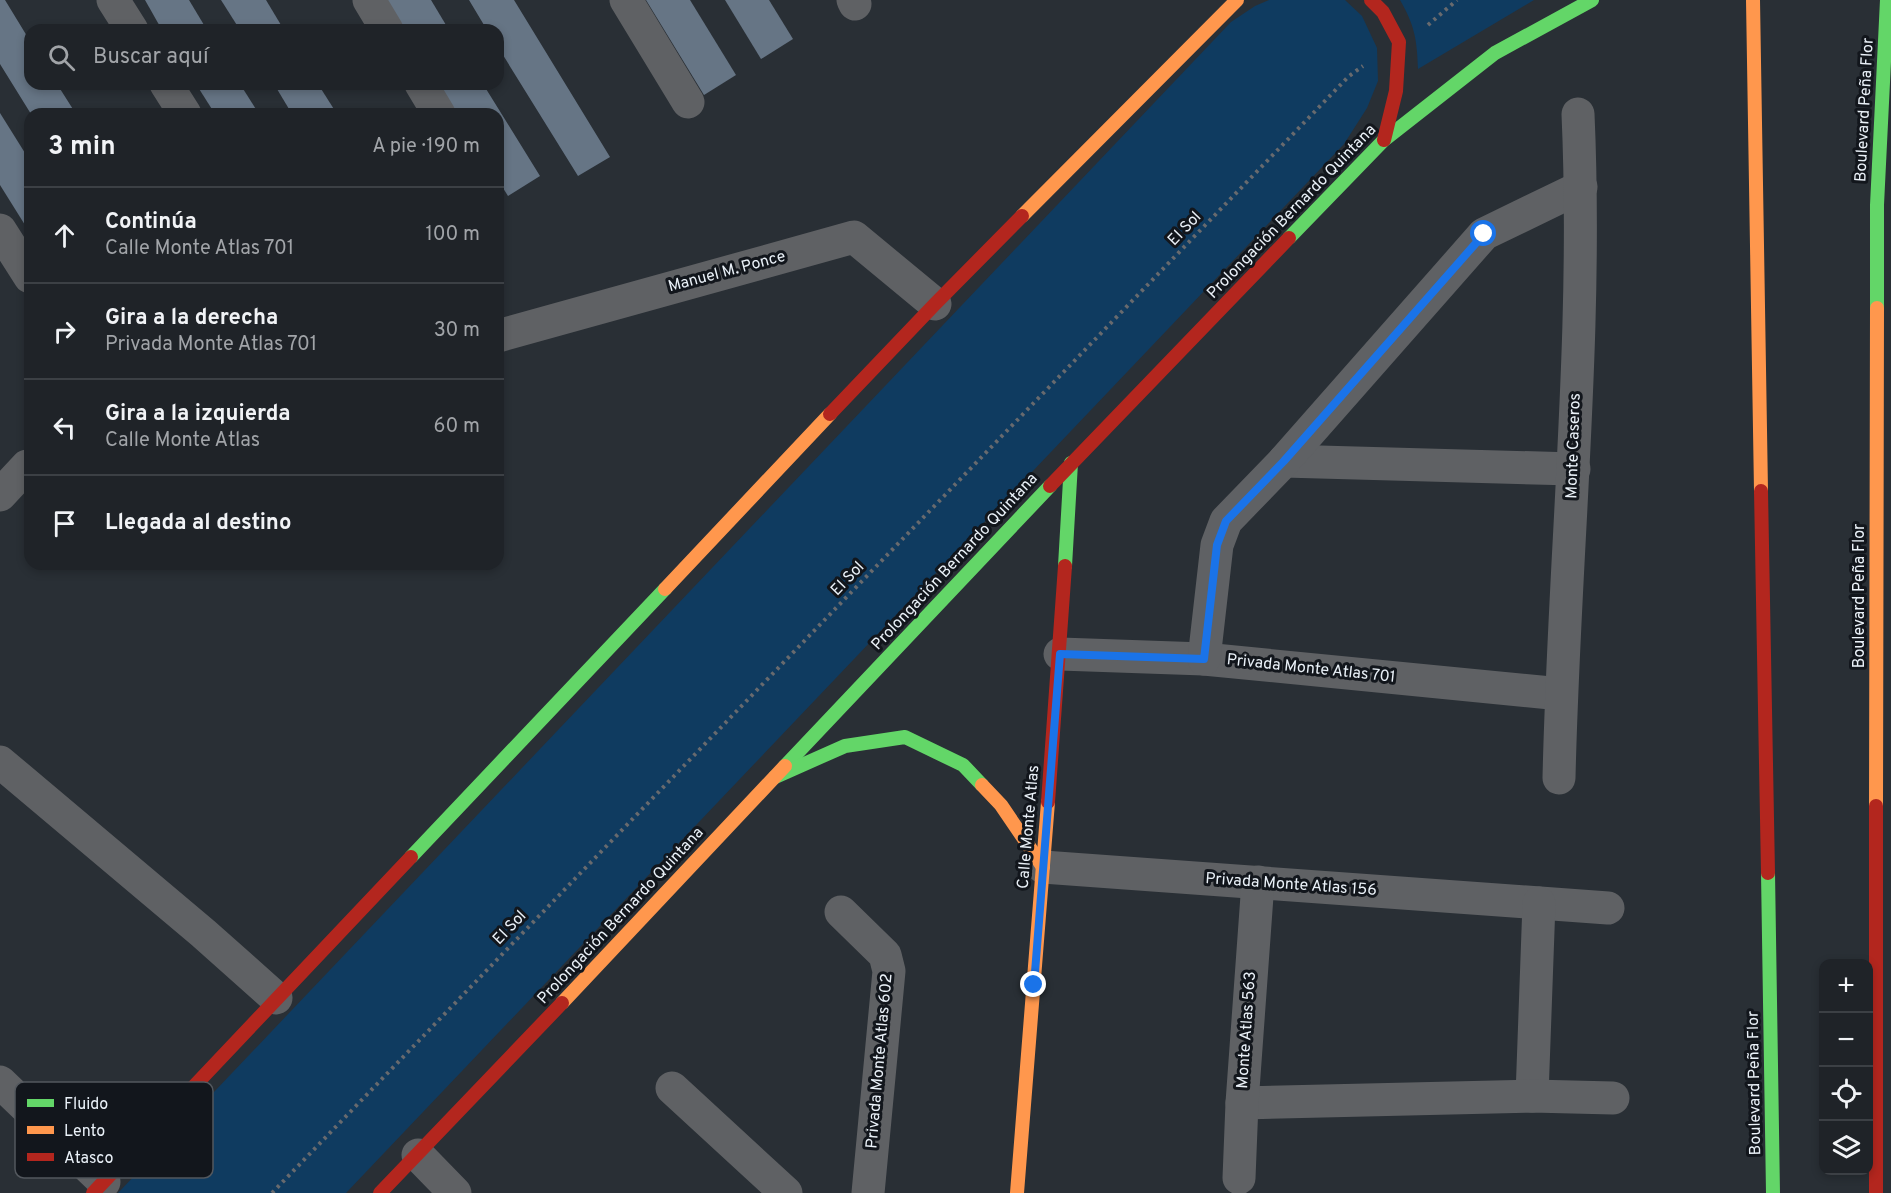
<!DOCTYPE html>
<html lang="es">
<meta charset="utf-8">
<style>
body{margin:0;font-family:Overpass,sans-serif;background:#2c2f34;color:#f1f3f6}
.controls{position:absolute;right:18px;bottom:18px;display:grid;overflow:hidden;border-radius:12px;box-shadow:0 3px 9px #0003}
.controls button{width:54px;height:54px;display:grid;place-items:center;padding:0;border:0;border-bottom:2px solid #3c4045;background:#1f2328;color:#f1f3f6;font:30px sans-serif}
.stop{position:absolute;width:18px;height:18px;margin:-14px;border:4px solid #1a73e8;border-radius:50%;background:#fff}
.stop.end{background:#1a73e8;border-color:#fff;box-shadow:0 2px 6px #0008}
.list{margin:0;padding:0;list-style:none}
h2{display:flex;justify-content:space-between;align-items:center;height:78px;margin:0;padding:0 24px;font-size:26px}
h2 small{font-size:20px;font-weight:400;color:#a1a4a8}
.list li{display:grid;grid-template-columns:39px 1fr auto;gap:18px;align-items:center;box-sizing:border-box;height:96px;padding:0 24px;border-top:2px solid #3c4045}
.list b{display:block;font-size:22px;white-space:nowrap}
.list p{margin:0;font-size:20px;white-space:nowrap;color:#a1a4a8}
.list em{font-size:20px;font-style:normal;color:#a1a4a8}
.icon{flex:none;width:33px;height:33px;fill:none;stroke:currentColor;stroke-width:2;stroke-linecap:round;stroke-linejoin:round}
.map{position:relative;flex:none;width:1891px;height:1193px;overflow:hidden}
.search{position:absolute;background:#1f2328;box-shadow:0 3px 9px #0003;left:24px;top:24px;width:480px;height:66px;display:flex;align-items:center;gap:15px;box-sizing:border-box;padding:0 21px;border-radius:18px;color:#a1a4a8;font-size:22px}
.panel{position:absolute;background:#1f2328;box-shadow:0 3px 9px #0003;left:24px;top:108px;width:480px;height:462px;border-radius:18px}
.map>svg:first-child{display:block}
.green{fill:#0f3b60}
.building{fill:#667585}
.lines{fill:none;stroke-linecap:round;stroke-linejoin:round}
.path{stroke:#686a6e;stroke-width:4;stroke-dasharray:3 4.5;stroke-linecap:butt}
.street{stroke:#5f6164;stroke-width:33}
.fast{stroke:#63d668;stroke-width:14}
.slow{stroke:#ff974d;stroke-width:14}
.jam{stroke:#b3261e;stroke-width:14}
.route{stroke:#1a73e8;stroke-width:8}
.labels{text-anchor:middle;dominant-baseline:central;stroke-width:6;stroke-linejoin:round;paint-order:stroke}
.street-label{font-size:16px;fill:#eaf1f8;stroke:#12161c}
.key{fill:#12161c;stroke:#53585e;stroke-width:1.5}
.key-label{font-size:16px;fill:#eaf1f8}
</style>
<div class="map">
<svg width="1891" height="1193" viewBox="0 0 1891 1193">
<rect width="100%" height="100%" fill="#292f35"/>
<g class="green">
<path d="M1269 0H1345L1362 16 1377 48 1378 81 1367 108 1344 144 346 1193H118L1231 22 1255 6Z"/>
<path d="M1400 0H1534L1418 69C1417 40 1415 26 1400 0Z"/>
</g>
<g class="building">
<path d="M0 0H5L30 41V84H57L76 114H31L0 64Z"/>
<path d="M145 0H189L207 30H162Z"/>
<path d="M221 0H266L284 30H240Z"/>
<path d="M387 0H431L449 30H405Z"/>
<path d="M469 0H514L610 157 578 176 498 47V30H487Z"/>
<path d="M646 0H690L736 75 704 95Z"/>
<path d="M725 0H769L793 39 761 59Z"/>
<path d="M196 84H240L259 114H215Z"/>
<path d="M274 84H318L337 114H292Z"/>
<path d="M439 84H483L540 176 508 196 498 180V114H457Z"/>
<path d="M0 113 30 161V233L0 185Z"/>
</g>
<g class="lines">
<g class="path">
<path d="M1428 25 1457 0"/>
<path d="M272 1193 1349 76 1363 66"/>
</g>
<g class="street">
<path d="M113 0 132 30"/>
<path d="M369 0 387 30"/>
<path d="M626 0 688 102"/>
<path d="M853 0 855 4"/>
<path d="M166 84 185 114"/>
<path d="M421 84 439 114"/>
<path d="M0 230 30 277"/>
<path d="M498 336 854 237 935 304"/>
<path d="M1284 461 1574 469"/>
<path d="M0 495 27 466"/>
<path d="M1060 654 1204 659 1561 694"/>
<path d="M1204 659 1217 545 1226 521 1284 461 1484 234 1581 187"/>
<path d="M0 762 203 933 276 998"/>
<path d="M1559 778C1564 556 1588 335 1578 114"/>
<path d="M1043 867 1608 908"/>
<path d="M841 912 885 955 889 971 868 1193"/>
<path d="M0 1082 104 1182"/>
<path d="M672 1088 786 1193"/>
<path d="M1532 1096 1539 903"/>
<path d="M1242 1103 1532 1096 1613 1098"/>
<path d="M418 1155 455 1193"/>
<path d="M1239 1178 1242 1103 1258 882"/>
</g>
<g class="fast">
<path d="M1289 238 1384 140 1495 53 1592 0"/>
<path d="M1877 308V205L1887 0"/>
<path d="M1065 566 1071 463"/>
<path d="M785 766 1050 486"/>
<path d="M775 777 845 746 905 737 963 765 982 785"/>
<path d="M411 857 665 589"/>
<path d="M1768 873 1773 1193"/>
</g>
<g class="slow">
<path d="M1753 0 1761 491"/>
<path d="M1022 216 1237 0"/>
<path d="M665 589 830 414"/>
<path d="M982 785 1001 805 1043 867"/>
<path d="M1876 806 1877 308"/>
<path d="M562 1003 785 766"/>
<path d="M1017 1193 1048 802"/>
</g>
<g class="jam">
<path d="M1371 0 1383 12 1399 42 1396 91 1384 140"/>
<path d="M830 414 935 304 1022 216"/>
<path d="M1050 486 1289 238"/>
<path d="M1761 491 1768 873"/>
<path d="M1048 802 1065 566"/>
<path d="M93 1193 411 857"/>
<path d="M380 1193 562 1003"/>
<path d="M1876 1193V806"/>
</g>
</g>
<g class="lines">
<path class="route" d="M1034 985 1060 654 1204 659 1217 545 1226 521 1284 461 1484 234"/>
</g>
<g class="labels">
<g class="street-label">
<text transform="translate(1865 110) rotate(-87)">Boulevard Peña Flor</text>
<text transform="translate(1292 212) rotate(-46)">Prolongación Bernardo Quintana</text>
<text transform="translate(1185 229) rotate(-46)">El Sol</text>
<text transform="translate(727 272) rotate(-15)">Manuel M. Ponce</text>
<text transform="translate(1574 446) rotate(-88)">Monte Caseros</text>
<text transform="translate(955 562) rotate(-47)">Prolongación Bernardo Quintana</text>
<text transform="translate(848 579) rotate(-46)">El Sol</text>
<text transform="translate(1860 596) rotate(-90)">Boulevard Peña Flor</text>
<text transform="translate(1311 669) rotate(6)">Privada Monte Atlas 701</text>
<text transform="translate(1029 827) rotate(-85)">Calle Monte Atlas</text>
<text transform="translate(1291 885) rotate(4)">Privada Monte Atlas 156</text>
<text transform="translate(621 916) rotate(-47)">Prolongación Bernardo Quintana</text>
<text transform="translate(510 928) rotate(-46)">El Sol</text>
<text transform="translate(1247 1030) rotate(-86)">Monte Atlas 563</text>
<text transform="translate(880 1061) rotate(-85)">Privada Monte Atlas 602</text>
<text transform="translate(1755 1083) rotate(-91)">Boulevard Peña Flor</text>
</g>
</g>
<rect x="15" y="1082" width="198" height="96" rx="9" class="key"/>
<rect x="27" y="1099" width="27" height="8" fill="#63d668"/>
<rect x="27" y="1126" width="27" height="8" fill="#ff974d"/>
<rect x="27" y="1153" width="27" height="8" fill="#b3261e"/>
<g class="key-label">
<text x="64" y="1109">Fluido</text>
<text x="64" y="1136">Lento</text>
<text x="64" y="1163">Atasco</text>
</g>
</svg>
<div class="controls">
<button>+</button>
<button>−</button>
<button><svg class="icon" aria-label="locate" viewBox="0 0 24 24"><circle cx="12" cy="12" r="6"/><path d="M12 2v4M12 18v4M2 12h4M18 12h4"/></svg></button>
<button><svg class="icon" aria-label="layers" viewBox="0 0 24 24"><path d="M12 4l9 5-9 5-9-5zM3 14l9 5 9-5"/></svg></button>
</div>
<div class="stop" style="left:1484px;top:234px"></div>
<div class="stop end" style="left:1034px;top:985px"></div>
<div class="search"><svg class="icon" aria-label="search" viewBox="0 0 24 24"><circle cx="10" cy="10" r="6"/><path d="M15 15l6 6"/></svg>Buscar aquí</div>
<section class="panel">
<h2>3 min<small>A pie · 190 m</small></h2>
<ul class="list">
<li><svg class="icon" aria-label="ahead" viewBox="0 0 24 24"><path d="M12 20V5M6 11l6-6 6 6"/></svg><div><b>Continúa</b><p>Calle Monte Atlas 701</p></div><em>100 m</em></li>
<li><svg class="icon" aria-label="right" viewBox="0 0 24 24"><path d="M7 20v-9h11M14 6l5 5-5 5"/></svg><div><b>Gira a la derecha</b><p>Privada Monte Atlas 701</p></div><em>30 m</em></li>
<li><svg class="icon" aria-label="left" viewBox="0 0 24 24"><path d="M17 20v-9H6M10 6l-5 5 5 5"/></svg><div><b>Gira a la izquierda</b><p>Calle Monte Atlas</p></div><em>60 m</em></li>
<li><svg class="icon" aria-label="arrive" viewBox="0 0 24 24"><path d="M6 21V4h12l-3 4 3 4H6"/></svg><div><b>Llegada al destino</b></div></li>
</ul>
</section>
</div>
